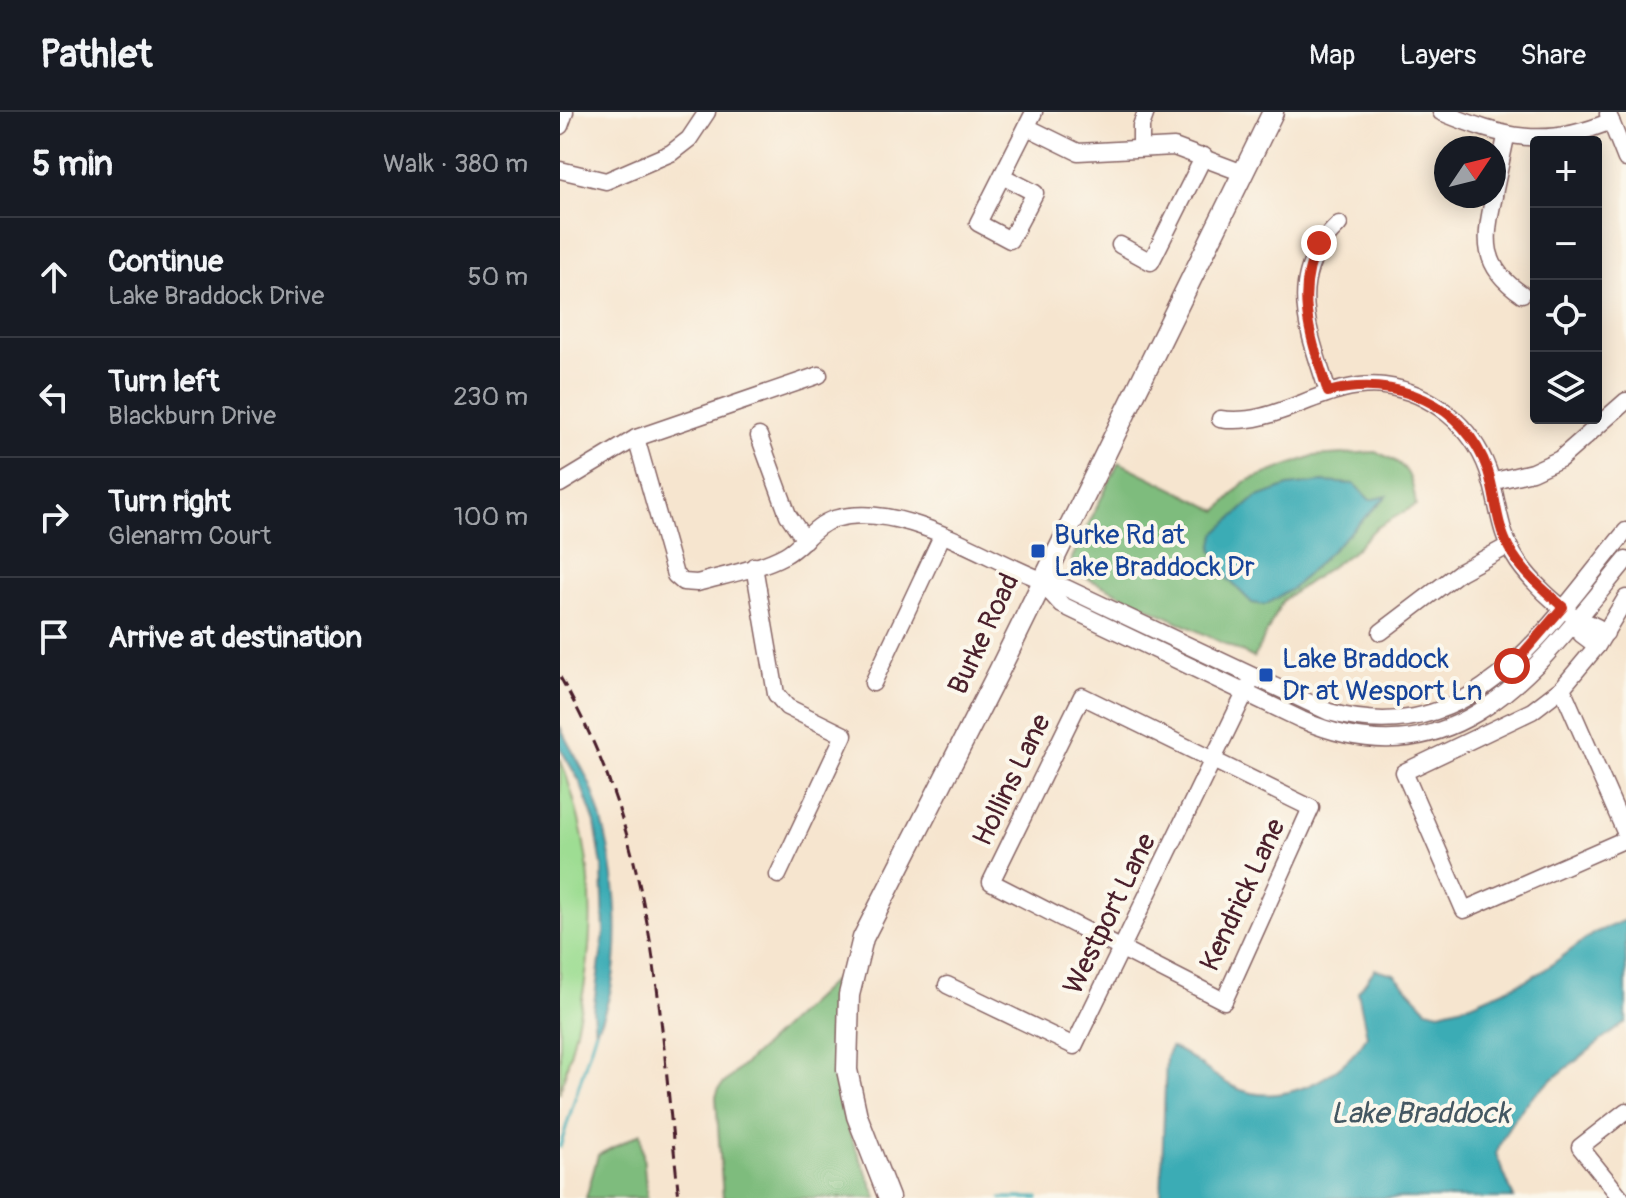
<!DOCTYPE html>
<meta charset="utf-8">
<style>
body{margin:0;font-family:Pangolin,sans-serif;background:#20242c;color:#f1f3f6}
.controls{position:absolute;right:24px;top:24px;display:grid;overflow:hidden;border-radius:8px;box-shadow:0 4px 20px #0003}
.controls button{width:72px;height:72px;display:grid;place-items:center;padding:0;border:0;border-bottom:2px solid #363941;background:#171b24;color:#f1f3f6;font:40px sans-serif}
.compass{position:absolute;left:874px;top:24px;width:72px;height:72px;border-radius:50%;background:#171b24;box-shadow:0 4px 20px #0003;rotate:55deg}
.stop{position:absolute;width:24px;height:24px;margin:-18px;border:6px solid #c8321e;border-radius:50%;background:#fff}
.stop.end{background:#c8321e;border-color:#fff;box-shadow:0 2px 8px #0008}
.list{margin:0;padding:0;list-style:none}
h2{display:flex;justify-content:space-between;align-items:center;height:104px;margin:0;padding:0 32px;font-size:34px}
h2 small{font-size:26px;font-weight:400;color:#9ea1a6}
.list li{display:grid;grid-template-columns:52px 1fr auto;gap:24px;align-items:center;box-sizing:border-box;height:120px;padding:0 32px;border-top:2px solid #363941}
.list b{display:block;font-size:30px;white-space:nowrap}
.list p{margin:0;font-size:26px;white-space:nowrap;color:#9ea1a6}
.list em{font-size:26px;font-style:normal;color:#9ea1a6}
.icon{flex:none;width:44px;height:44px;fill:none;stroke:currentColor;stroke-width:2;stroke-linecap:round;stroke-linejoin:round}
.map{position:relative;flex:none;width:1066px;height:1086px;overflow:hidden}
header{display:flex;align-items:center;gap:48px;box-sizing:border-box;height:112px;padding:0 40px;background:#171b24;border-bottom:2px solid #363941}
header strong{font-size:38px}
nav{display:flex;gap:44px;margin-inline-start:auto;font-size:28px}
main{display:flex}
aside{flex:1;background:#171b24}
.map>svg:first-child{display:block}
.green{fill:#9edd93;stroke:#747e5f;stroke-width:2}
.forest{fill:#7ebc7d;stroke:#646e54;stroke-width:2}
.water{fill:#3aacb5;stroke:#426670;stroke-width:2}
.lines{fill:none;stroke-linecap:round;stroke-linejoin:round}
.stream{stroke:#3aacb5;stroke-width:3}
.minor-casing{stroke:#866464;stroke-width:19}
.major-casing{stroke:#866464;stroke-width:23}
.minor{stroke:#fff;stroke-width:16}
.major{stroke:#fff;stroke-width:20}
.rail{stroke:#4a1f2b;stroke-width:3;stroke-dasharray:12 6;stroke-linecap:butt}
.route{stroke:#c8321e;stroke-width:10}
.transit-dot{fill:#1a4fb4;stroke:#fbf7ec;stroke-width:3}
.labels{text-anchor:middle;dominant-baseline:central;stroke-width:8;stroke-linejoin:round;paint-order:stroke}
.transit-label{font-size:28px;fill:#164399;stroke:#fbf7ec;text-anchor:start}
.street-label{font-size:28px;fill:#4a1f2b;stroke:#fbf7ec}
.water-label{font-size:30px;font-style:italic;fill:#445762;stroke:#fbf7ec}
</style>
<header>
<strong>Pathlet</strong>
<nav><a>Map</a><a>Layers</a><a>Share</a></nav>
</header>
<main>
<aside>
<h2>5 min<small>Walk · 380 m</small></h2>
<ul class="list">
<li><svg class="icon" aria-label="ahead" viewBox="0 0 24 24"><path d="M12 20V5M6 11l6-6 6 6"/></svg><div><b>Continue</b><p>Lake Braddock Drive</p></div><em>50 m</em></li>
<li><svg class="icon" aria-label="left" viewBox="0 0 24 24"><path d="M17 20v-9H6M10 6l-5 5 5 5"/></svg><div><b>Turn left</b><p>Blackburn Drive</p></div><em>230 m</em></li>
<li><svg class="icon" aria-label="right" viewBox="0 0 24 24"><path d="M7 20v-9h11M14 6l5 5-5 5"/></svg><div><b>Turn right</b><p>Glenarm Court</p></div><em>100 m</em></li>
<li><svg class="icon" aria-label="arrive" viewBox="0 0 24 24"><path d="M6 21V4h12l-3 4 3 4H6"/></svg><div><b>Arrive at destination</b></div></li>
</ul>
</aside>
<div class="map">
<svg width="1066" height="1086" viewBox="0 0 1066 1086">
<rect width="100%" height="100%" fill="#fbf7ec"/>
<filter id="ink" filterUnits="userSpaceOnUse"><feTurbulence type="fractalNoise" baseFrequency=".0125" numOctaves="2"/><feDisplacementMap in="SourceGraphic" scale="16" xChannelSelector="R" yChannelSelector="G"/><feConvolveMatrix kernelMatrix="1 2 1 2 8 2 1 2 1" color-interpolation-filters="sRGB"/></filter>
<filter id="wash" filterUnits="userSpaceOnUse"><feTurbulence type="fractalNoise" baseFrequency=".006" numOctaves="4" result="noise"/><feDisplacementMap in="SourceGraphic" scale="32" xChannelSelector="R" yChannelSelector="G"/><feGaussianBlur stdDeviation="1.8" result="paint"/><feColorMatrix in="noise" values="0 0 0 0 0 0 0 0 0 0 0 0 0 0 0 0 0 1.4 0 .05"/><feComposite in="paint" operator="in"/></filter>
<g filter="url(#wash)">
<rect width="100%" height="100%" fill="#f6e5cf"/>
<path class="green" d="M0 646C47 771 34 856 0 981Z"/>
<g class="forest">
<path d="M815 340C847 351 851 360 856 393L816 416 792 440 723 488 694 546 520 463 512 454V446L559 350 658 399 684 370 753 344Z"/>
<path d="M276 866C270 919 271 971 290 1022 298 1044 309 1064 317 1086H163L156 985 159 976Z"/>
<path d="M81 1021 87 1086H26L38 1043Z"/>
</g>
<g class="water">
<path d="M763 370 794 372 810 388 827 384 733 476 705 493 692 491 666 465 665 455 652 438 655 422 695 386 728 374Z"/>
<path d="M0 614C9 637 25 656 33 680 57 744 70 859 35 920L33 899 44 821 42 754 35 711 20 670 0 636Z"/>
<path d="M1066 808V911C1047 922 1033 936 1016 949 981 975 951 999 936 1042L954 1086H601L606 945 611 935C635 945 651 964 674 975 720 998 783 965 807 924L798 880 815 857 834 862 867 897 880 900 911 892 960 871 983 859 1034 821Z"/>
</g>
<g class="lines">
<g class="stream">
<path d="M0 1035 36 918"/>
<path d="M441 1086H478"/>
</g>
</g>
</g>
<g filter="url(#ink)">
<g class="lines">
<defs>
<g id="minor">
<path d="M881 0C944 26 985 37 1051 9"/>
<path d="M1048 2 1066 47"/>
<path d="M0 14 5 0"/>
<path d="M467 15 518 40 614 35 683 61"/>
<path d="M581 35V14L586 0"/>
<path d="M0 58 46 69 111 41 129 27 147 0"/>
<path d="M442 64 475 81 450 128 418 111 474 0"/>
<path d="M934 82 946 25"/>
<path d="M934 84C924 128 921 155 962 182"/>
<path d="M560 133 591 150 644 44"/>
<path d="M768 280C748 217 724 164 779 112"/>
<path d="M660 307C718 316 765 267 824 274 871 280 912 314 928 358 939 390 938 421 958 450 972 470 995 492 1015 505 1027 512 1032 510 1046 521"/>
<path d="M199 324 228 403 245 428"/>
<path d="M76 326 115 463 123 470 137 471C165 463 199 457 225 443 242 434 254 413 274 407 350 386 435 457 506 476L769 600C914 641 987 514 1066 419"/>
<path d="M931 370 972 360 1000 347 1066 289"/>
<path d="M0 372 76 326 259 263"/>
<path d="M194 454 216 582 227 595 284 623 218 763"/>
<path d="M480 469 502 493 742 608C898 675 979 553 1066 448"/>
<path d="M1066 486 1037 534 1002 576 972 599 844 660 904 798 1066 727"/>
<path d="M1018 507 1021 522 1037 534"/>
<path d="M821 520 900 460 948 434"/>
<path d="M313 571 382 424"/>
<path d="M1002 576 1066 722"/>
<path d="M522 584 751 696 664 889 431 770Z"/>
<path d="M387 873 514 934 689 573"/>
<path d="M1061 1086 1020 1035 1066 999"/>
</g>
<path id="major" d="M329 1086 297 1004 287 958 289 883 303 826 439 559 713 0"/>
</defs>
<use href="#minor" class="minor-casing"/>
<use href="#major" class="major-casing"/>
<use href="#minor" class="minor"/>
<use href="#major" class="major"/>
<path class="rail" d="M0 565C98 735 98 897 119 1086"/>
</g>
</g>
<g class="lines" filter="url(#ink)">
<path class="route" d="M759 131C733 182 752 229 768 280 834 262 905 291 928 359 936 384 936 412 949 436 962 460 983 477 1003 495L952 554"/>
</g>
<g class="transit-dot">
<rect x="470" y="431" width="16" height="16" rx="4"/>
<rect x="698" y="555" width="16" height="16" rx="4"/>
</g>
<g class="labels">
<g class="transit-label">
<text x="494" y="423">Burke Rd at<tspan x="494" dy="32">Lake Braddock Dr</tspan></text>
<text x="722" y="547">Lake Braddock<tspan x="722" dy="32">Dr at Wesport Ln</tspan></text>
</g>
<g class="street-label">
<text transform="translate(424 522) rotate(-65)">Burke Road</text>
<text transform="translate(452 668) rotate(-64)">Hollins Lane</text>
<text transform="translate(683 783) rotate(-65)">Kendrick Lane</text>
<text transform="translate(550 802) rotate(-64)">Westport Lane</text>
</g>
<g class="water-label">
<text x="860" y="1001">Lake Braddock</text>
</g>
</g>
</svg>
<div class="controls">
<button>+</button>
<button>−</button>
<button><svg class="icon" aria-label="locate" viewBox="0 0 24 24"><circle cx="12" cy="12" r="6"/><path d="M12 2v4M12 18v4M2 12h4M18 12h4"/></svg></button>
<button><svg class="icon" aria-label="layers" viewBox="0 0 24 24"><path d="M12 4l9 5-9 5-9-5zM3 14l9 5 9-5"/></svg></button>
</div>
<svg class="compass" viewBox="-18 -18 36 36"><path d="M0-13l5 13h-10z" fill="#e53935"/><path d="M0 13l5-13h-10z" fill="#9ea1a6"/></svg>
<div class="stop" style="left:952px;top:554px"></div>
<div class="stop end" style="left:759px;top:131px"></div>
</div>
</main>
